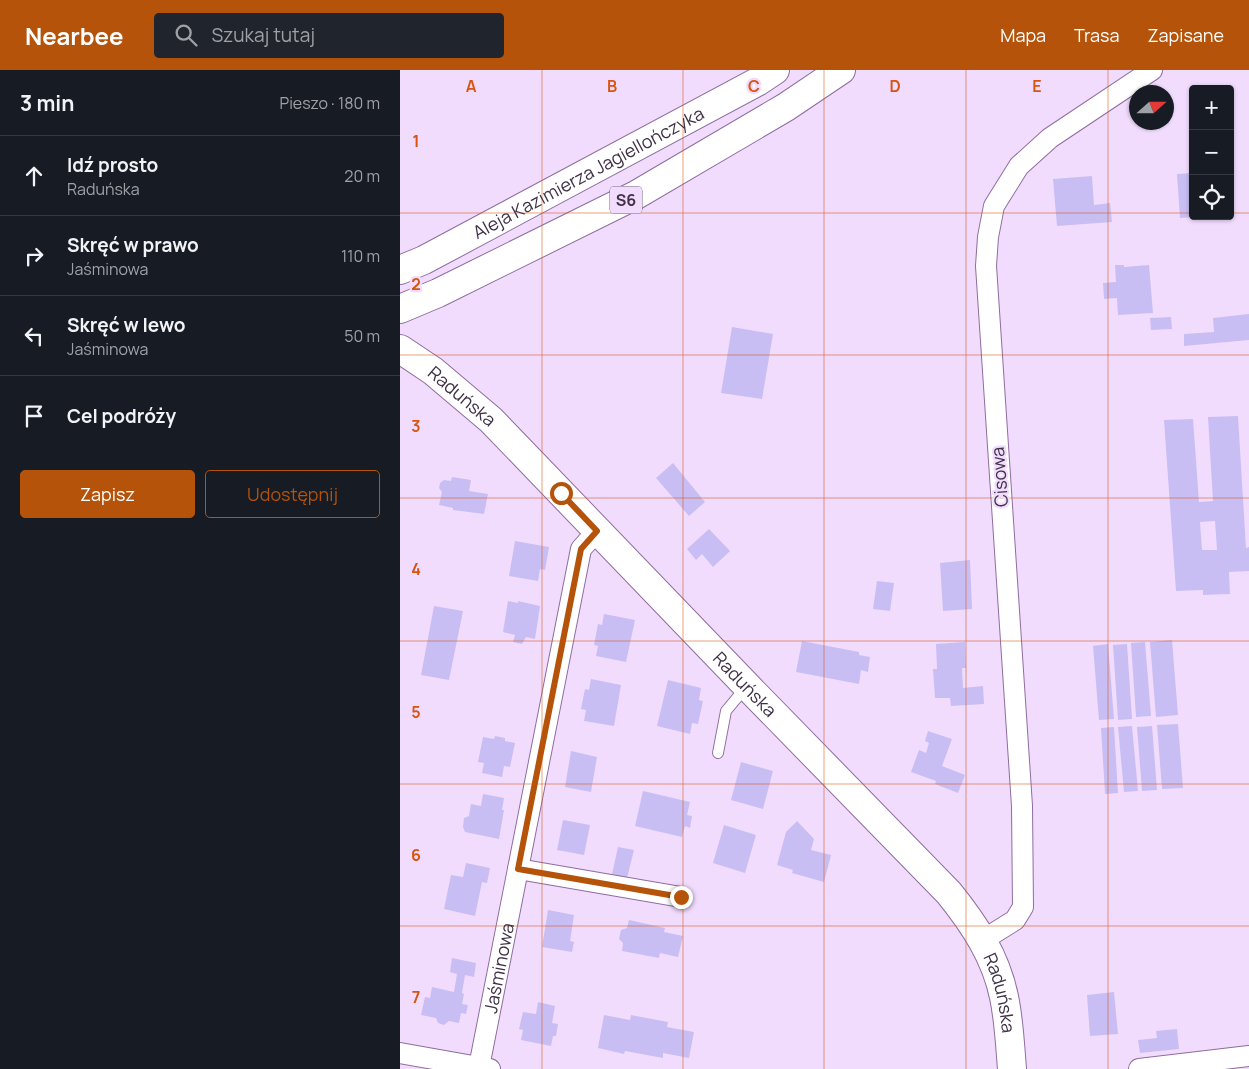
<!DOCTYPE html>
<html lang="pl">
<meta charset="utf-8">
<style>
body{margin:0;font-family:Manrope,sans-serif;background:#20242c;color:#f1f3f6}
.controls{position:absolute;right:15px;top:15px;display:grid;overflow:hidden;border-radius:5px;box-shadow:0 1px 4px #0004}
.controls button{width:45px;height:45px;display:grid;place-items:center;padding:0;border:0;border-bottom:1px solid #363941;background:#171b24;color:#f1f3f6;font:25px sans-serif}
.compass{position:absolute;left:729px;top:15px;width:45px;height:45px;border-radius:50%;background:#171b24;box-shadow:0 1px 4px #0004;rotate:69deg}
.stop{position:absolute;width:15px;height:15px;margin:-11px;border:4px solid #b45309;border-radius:50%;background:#fff}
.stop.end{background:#b45309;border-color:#fff;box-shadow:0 1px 5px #0008}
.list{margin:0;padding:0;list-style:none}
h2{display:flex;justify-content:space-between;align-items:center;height:65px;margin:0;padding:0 20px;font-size:21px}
h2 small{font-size:16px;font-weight:400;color:#9ea1a6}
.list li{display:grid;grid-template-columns:32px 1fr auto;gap:15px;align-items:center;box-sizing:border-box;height:80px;padding:0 20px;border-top:1px solid #363941}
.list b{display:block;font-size:19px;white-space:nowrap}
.list p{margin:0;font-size:16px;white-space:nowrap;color:#9ea1a6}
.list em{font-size:16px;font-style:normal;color:#9ea1a6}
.actions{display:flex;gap:10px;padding:15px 20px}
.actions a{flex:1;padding:11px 0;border:1px solid #b45309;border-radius:5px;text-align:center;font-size:18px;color:#b45309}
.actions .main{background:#b45309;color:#fff}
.icon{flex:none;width:28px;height:28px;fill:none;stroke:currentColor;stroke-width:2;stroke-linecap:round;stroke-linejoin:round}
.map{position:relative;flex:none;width:849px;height:999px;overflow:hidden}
header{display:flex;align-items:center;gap:30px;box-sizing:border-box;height:70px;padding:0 25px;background:#b45309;color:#fff}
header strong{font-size:24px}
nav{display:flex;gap:28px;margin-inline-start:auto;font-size:18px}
.search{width:350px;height:45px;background:#20242c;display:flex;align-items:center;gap:12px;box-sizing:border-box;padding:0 18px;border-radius:5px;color:#9ea1a6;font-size:19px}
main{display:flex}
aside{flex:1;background:#171b24}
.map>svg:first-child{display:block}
.building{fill:#c8bef4;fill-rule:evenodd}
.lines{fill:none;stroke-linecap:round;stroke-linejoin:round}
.lane-casing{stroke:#8e6d9f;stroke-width:12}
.street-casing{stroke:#8e6d9f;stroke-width:22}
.secondary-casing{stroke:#8e6d9f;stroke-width:30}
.highway-casing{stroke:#8e6d9f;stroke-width:30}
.lane{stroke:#fff;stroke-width:10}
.street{stroke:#fff;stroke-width:20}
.secondary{stroke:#fff;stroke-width:28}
.highway{stroke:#fff;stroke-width:28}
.route{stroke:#b45309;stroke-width:6}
.grid{fill:none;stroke:#d75512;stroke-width:1;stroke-opacity:0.55}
.labels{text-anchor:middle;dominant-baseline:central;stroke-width:4.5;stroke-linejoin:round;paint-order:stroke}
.shield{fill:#f2dcfe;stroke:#75647d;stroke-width:1}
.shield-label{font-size:16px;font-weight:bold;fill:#3f3146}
.street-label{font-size:18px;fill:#3f3146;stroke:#f2dcfe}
.grid-label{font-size:16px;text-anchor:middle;font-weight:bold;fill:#d75512;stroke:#f2dcfe;stroke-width:4.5;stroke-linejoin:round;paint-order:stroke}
</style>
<header>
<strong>Nearbee</strong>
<div class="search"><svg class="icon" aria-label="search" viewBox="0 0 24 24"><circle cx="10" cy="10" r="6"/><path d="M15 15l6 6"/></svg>Szukaj tutaj</div>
<nav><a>Mapa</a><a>Trasa</a><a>Zapisane</a></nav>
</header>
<main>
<aside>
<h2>3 min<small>Pieszo · 180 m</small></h2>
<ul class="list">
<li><svg class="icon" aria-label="ahead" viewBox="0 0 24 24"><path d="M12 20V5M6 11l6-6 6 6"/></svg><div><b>Idź prosto</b><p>Raduńska</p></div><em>20 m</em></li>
<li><svg class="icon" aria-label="right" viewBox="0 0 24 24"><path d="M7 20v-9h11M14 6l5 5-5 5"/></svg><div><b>Skręć w prawo</b><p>Jaśminowa</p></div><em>110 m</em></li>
<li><svg class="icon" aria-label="left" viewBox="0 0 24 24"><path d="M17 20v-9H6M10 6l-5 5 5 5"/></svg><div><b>Skręć w lewo</b><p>Jaśminowa</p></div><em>50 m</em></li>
<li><svg class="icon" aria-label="arrive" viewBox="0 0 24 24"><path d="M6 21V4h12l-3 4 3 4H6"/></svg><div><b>Cel podróży</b></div></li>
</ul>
<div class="actions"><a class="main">Zapisz</a><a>Udostępnij</a></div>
</aside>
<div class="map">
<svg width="849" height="999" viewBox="0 0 849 999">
<rect width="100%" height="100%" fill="#f2dcfe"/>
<g class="building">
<path d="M766 35H768L769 54 742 56 741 52H766Z"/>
<path d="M793 103V147L780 148 777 104Z"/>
<path d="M692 106 694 135 710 133 712 152 657 156 653 109Z"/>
<path d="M715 195H724V197L749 195 753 243 718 245 717 228 704 229 703 213 716 212Z"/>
<path d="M849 244V270L784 276V264L814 262 813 248Z"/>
<path d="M771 247 772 259 751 260 750 248Z"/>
<path d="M332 257 373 264 362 329 321 323Z"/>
<path d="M838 346 846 478 849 477V501L829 502 830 524 803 525V520L776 521 764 350 793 349 799 432 813 431 808 347ZM815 451 817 480H802L800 452Z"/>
<path d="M273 393 305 432 289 446 256 408Z"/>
<path d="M52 407 71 410 69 421 88 424 84 444 53 440V438L39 435 42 422 39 418 40 413 44 410 51 411Z"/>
<path d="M309 459 330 481 313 497 302 484 296 490 287 479Z"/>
<path d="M115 471 149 477 145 500 140 499 138 511 109 506Z"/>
<path d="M570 490 572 539 543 541 540 493Z"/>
<path d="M477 511 494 513 490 541 473 539Z"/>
<path d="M108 531 118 533V531L140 536 135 569 126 567 122 574 113 572 115 565 103 562Z"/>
<path d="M34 536 63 541 49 610 21 605Z"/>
<path d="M204 544 235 550 226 592 196 586 198 576 194 575 198 554 202 555Z"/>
<path d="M772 570 778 645 756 647 750 572Z"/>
<path d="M402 571 459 582V585L470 587 468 602 461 600 459 614 396 602Z"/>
<path d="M565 572 566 598H562L563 618 583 616 584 634 551 636 550 628H535L533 599H537L536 574Z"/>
<path d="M745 572 751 646 736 647 731 573Z"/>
<path d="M708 574 714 649 699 650 693 576Z"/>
<path d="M727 574 732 649 718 650 713 575Z"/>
<path d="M191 609 221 615 214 656 184 651 186 640 181 639 185 619 189 620Z"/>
<path d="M268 610 301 618 299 630 303 631 298 654 292 653 290 664 257 656Z"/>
<path d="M778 654 783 718 762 719 757 655Z"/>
<path d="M732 656 738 721 724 722 718 657Z"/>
<path d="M752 656 757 720 742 721 737 657Z"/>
<path d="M714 657 718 723 705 724 701 658Z"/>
<path d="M528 661 552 669 542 696 565 705 558 723 535 714 536 711 511 702 519 680 526 683 529 673 525 671Z"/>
<path d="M95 666 105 668V671L115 673 110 697 104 696 102 707 82 703 84 693 78 692 83 667 94 669Z"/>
<path d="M171 681 197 687 191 722 165 717Z"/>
<path d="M341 692 373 701 363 739 331 730Z"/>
<path d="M243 721 290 732 287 745 292 746 290 758 285 756 282 767 235 756Z"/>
<path d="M83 724 104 728 102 740H104L99 769 65 762 63 757 64 748 69 746 71 734 81 736Z"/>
<path d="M163 750 190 755 184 785 157 780Z"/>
<path d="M397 751 414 769 411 780 431 785 424 812 392 803 393 800 377 795 386 762Z"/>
<path d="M324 755 356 765 345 803 313 793Z"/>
<path d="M218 777 234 780 227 808 212 804Z"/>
<path d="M66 793 90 798 87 813 82 812 75 846 44 839 51 805 63 807Z"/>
<path d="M148 840 174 845 170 871 174 872 172 882 142 877Z"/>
<path d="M229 850 265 858 264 862 283 866 278 887 260 883 259 888 222 881 223 873 219 869 221 860 227 858Z"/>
<path d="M52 888 76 893 74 907 65 905 62 923 64 924 62 934 68 935 66 944 61 943 59 953 49 951 44 955 38 953 36 948 21 945 25 927 30 928 32 917 54 922 57 904 50 902Z"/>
<path d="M714 922 718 964 690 966 687 925Z"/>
<path d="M138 932 155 936 152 953 158 954 156 966H153L151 976 121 970 123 960 119 959 123 942 136 944Z"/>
<path d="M204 945 230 950 231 945 268 952 267 957 294 962 289 988 263 983V988L225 981 224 984 198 978Z"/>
<path d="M777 959 779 979 740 983 738 970 757 968 756 961Z"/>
</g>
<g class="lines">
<defs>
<path id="lane" d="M318 683 326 641 346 617"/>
<g id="street">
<path d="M118 799 281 827"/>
<path d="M583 870 615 850 623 837 622 736 586 196 588 167 594 136 619 96 650 68 752 0"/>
<path d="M0 983 90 999"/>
<path id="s1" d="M79 997 181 479 197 461"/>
<path d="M739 999 849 986"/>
</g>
<g id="secondary">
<path id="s2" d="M0 279 33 301 91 350 347 616 549 823C574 854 596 887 604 927 609 950 610 975 612 999"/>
</g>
<g id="highway">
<path id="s3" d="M0 200 24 190 357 12 375 0"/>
<path d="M0 239 38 223 236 125 386 37 441 0"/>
</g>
</defs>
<use href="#lane" class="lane-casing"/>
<use href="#street" class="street-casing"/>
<use href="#secondary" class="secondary-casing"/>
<use href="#highway" class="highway-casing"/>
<use href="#lane" class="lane"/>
<use href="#street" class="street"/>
<use href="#secondary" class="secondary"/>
<use href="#highway" class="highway"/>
</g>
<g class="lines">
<path class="route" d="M161 423 197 461 181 479 118 799 281 827"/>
</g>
<path class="grid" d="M142 0V999M283 0V999M424 0V999M566 0V999M708 0V999M0 143H793M830 143H849M0 285H849M0 428H849M0 571H849M0 714H849M0 856H849"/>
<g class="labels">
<rect class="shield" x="210" y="116.5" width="32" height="27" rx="4"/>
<g class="shield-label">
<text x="226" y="130">S6</text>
</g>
<g class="street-label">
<text stroke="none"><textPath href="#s3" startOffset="212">Aleja Kazimierza Jagiellończyka</textPath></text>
<text stroke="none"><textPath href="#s2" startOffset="78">Raduńska</textPath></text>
<text transform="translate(599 407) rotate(-94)">Cisowa</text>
<text stroke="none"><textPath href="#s2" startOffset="482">Raduńska</textPath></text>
<text stroke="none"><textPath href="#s1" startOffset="101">Jaśminowa</textPath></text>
<text stroke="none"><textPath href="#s2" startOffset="888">Raduńska</textPath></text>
</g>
</g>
<g class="grid-label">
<text x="71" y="22">A</text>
<text x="212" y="22">B</text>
<text x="354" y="22">C</text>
<text x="495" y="22">D</text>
<text x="637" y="22">E</text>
<text x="16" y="77">1</text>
<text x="16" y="220">2</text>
<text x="16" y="362">3</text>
<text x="16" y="505">4</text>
<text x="16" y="648">5</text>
<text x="16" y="791">6</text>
<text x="16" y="933">7</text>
</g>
</svg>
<div class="controls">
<button>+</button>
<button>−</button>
<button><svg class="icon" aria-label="locate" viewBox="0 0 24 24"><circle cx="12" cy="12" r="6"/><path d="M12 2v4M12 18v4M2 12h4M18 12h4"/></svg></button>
</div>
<svg class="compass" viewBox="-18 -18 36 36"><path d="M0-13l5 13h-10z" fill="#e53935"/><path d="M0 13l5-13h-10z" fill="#9ea1a6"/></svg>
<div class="stop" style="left:161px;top:423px"></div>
<div class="stop end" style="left:281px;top:827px"></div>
</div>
</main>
